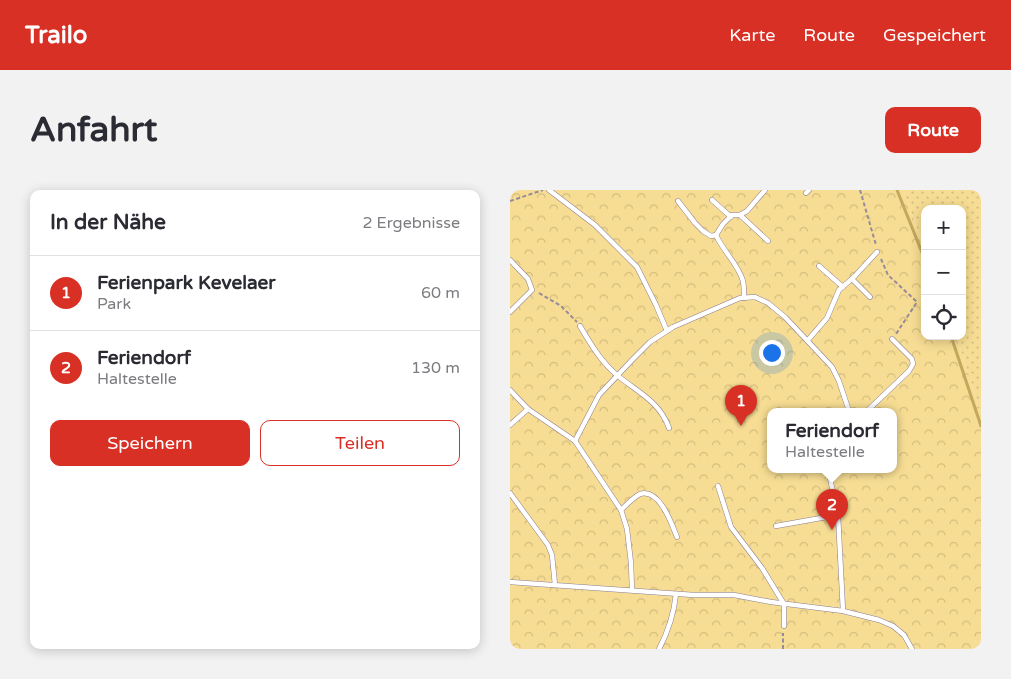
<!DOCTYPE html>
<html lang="de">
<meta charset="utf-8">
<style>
body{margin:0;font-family:"Varela Round",sans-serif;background:#f2f2f3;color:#2b2b33}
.controls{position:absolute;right:15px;top:15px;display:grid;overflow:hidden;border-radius:10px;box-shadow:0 2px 12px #0003}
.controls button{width:45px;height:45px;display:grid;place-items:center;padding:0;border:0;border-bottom:1px solid #e1e1e2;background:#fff;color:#2b2b33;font:25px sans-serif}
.you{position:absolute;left:261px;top:162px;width:18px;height:18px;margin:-12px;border:4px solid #fff;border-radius:50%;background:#1a73e8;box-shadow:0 0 0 8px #1a73e833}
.badge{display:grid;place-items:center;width:32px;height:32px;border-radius:50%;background:#d93025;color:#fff;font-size:16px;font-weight:700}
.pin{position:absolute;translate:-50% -41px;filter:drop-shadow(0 1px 2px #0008)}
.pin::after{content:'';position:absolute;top:26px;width:18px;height:15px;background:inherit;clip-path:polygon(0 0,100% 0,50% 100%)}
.popup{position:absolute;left:257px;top:218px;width:130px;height:65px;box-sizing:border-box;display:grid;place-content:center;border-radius:10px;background:#fff;filter:drop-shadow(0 1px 4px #0005);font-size:16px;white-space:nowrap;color:#7c7c81}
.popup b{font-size:19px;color:#2b2b33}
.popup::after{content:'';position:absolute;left:50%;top:100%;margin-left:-10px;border:10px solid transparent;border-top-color:#fff}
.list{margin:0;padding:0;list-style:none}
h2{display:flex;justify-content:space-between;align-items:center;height:65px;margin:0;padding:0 20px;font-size:21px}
h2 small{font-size:16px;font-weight:400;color:#7c7c81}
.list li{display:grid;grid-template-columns:32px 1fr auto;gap:15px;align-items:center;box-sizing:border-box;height:75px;padding:0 20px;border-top:1px solid #e1e1e2}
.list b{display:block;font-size:19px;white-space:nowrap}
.list p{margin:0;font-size:16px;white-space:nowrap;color:#7c7c81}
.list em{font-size:16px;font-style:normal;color:#7c7c81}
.actions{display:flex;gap:10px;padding:15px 20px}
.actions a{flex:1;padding:11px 0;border:1px solid #d93025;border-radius:10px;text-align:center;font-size:18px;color:#d93025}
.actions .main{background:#d93025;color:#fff}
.icon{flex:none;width:28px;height:28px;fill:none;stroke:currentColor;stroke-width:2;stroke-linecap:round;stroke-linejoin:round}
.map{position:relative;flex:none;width:471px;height:459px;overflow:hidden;border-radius:10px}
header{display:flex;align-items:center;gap:30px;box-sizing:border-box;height:70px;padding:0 25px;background:#d93025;color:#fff}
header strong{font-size:24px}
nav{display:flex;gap:28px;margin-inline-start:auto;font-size:18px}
.intro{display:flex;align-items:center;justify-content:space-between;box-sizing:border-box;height:120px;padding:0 30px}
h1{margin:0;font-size:35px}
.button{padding:12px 22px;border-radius:10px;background:#d93025;color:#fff;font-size:18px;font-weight:700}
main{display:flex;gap:30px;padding:0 30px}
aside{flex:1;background:#fff;border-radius:10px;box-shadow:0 2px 12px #0003}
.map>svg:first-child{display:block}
.grass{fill:url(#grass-dots)}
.forest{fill:url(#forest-crowns);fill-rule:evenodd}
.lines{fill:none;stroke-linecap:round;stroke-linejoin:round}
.stream{stroke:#c2a75d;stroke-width:3}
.service-casing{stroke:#8c7e93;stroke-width:5.5}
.path{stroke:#968a9b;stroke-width:2;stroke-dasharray:4 2.5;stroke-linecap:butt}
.service{stroke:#fff;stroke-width:4.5}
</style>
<header>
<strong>Trailo</strong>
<nav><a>Karte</a><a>Route</a><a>Gespeichert</a></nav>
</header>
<div class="intro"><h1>Anfahrt</h1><a class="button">Route</a></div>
<main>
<aside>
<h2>In der Nähe<small>2 Ergebnisse</small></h2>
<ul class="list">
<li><span class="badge">1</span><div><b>Ferienpark Kevelaer</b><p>Park</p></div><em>60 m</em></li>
<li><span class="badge">2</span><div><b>Feriendorf</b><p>Haltestelle</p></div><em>130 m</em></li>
</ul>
<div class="actions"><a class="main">Speichern</a><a>Teilen</a></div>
</aside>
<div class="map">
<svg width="471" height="459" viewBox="0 0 471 459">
<defs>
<pattern id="grass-dots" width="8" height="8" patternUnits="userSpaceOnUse" patternTransform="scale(1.25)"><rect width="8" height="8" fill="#f7dd93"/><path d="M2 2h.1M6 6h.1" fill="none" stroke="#d3bd7e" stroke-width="1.8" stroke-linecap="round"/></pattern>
<pattern id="forest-crowns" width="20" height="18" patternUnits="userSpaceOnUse" patternTransform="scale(1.25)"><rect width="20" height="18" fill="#f7dd93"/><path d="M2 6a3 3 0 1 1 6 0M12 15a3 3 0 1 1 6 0" fill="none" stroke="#d3bd7e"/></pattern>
</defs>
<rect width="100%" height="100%" fill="#f6e5fd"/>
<path class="grass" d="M393 0H471V222L446 146H452V19H415V60Z"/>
<path class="forest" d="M5 0H393L415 60V146H446L471 222V459H0V1ZM261 221H383V279H261Z"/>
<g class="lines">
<g class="stream">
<path d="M387 0 415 70"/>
<path d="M441 146 471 236"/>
</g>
<defs>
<g id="service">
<path d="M39 0 85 35 127 77 146 115 157 141"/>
<path d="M296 3 299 0"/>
<path d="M202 10 221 27"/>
<path d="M168 11 185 33 193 41 201 46 206 45"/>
<path d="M230 25 258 51"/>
<path d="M0 70 18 89 22 100 0 122"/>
<path d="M309 76 333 97"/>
<path d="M342 89 360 107"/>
<path d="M234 108C234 103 234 96 233 91 228 74 213 61 206 45L213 34 222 25H230L237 21 255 0"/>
<path d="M70 136C80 153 91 172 108 186 128 202 150 212 159 238"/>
<path d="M298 150 317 128 329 100 344 87 367 62"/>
<path d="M0 200 18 219 65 251 111 320 117 339 121 373 122 400"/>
<path d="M357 221 399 181 403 174 402 169 382 149"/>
<path d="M0 235 18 219"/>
<path d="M65 251 89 205 123 169 140 152 163 137 230 108 245 107 258 113 275 127 322 177 329 191 339 221"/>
<path d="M318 279 328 325 333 421"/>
<path d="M208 296 221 337 252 378 274 414V436"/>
<path d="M0 303 38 355 42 365 45 395"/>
<path d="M111 320C116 315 124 307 130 304 150 298 162 335 167 347"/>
<path d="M266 336 328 325"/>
<path d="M0 392 184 405H224L261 412 333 421 369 430 383 436 394 445 402 459"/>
<path d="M149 459C158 442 164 423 166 404"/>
</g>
</defs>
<use href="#service" class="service-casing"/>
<g class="path">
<path d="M350 0 366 55"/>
<path d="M0 11 33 0"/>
<path d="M371 69 378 85 407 112 386 144"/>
<path d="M29 103 51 116 67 132"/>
<path d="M273 459V443"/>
</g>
<use href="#service" class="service"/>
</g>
</svg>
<div class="controls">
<button>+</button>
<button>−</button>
<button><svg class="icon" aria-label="locate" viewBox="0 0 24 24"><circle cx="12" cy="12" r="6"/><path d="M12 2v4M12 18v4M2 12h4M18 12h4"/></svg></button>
</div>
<div class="you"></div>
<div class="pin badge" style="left:231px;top:236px">1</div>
<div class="pin badge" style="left:322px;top:340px">2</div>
<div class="popup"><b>Feriendorf</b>Haltestelle</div>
</div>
</main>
